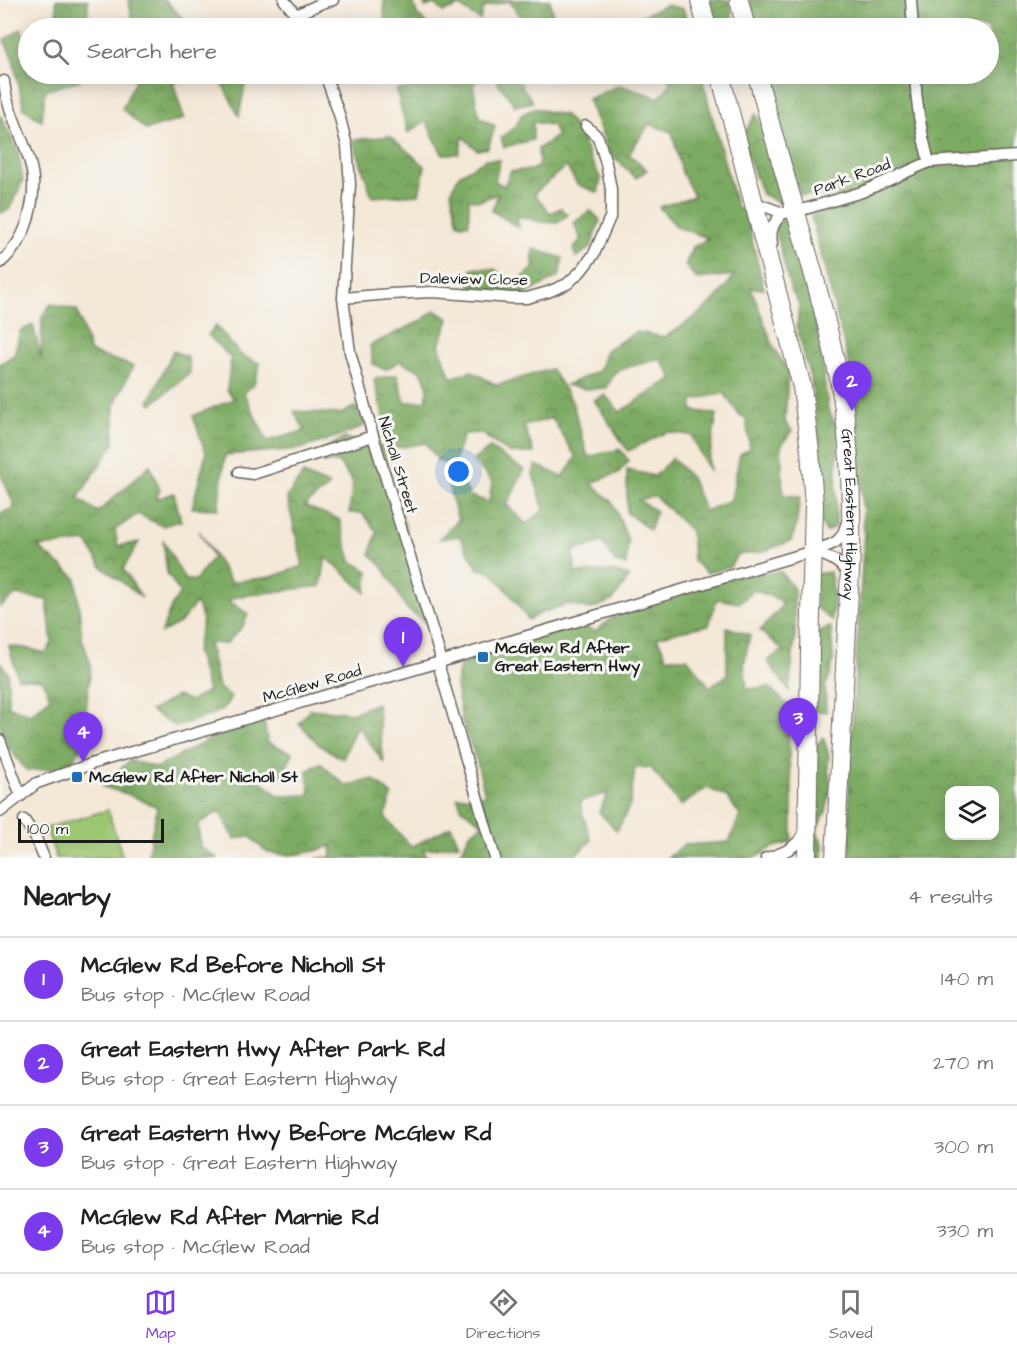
<!DOCTYPE html>
<meta charset="utf-8">
<style>
body{margin:0;font-family:"Architects Daughter",sans-serif;background:#f6f6f6;color:#222}
.controls{position:absolute;right:18px;bottom:18px;display:grid;overflow:hidden;border-radius:12px;box-shadow:0 3px 15px #0003}
.controls button{width:54px;height:54px;display:grid;place-items:center;padding:0;border:0;border-bottom:2px solid #e0e0e0;background:#fff;color:#222;font:30px sans-serif}
.scale{position:absolute;left:18px;bottom:15px;width:146px;box-sizing:border-box;padding-left:6px;border:3px solid #1c1c1c;border-top:0;font-size:16px;line-height:21px;white-space:nowrap;color:#1c1c1c;-webkit-text-stroke:4px #f6f6f2;paint-order:stroke}
.you{position:absolute;left:459px;top:472px;width:21px;height:21px;margin:-15px;border:4px solid #fff;border-radius:50%;background:#1a73e8;box-shadow:0 0 0 9px #1a73e833}
.badge{display:grid;place-items:center;width:39px;height:39px;border-radius:50%;background:#7c3aed;color:#fff;font-size:20px;font-weight:700}
.pin{position:absolute;translate:-50% -50px;filter:drop-shadow(0 2px 3px #0008)}
.pin::after{content:'';position:absolute;top:32px;width:21px;height:18px;background:inherit;clip-path:polygon(0 0,100% 0,50% 100%)}
.list{margin:0;padding:0;list-style:none}
h2{display:flex;justify-content:space-between;align-items:center;height:78px;margin:0;padding:0 24px;font-size:26px}
h2 small{font-size:20px;font-weight:400;color:#767676}
.list li{display:grid;grid-template-columns:39px 1fr auto;gap:18px;align-items:center;box-sizing:border-box;height:84px;padding:0 24px;border-top:2px solid #e0e0e0}
.list b{display:block;font-size:22px;white-space:nowrap}
.list p{margin:0;font-size:20px;white-space:nowrap;color:#767676}
.list em{font-size:20px;font-style:normal;color:#767676}
.icon{flex:none;width:33px;height:33px;fill:none;stroke:currentColor;stroke-width:2;stroke-linecap:round;stroke-linejoin:round}
.map{position:relative;flex:none;width:1017px;height:858px;overflow:hidden}
.search{position:absolute;background:#fff;box-shadow:0 3px 15px #0003;left:18px;right:18px;top:18px;height:66px;display:flex;align-items:center;gap:15px;box-sizing:border-box;padding:0 21px;border-radius:33px;color:#767676;font-size:22px}
.sheet{height:414px;background:#fff}
nav{display:flex;justify-content:space-around;align-items:center;box-sizing:border-box;height:84px;border-top:2px solid #e0e0e0;background:#fff;font-size:16px;color:#767676}
nav a{display:grid;justify-items:center;gap:3px}
nav .on{color:#7c3aed}
.map>svg:first-child{display:block}
.green{fill:#9dc672;stroke:#5c7147;stroke-width:1.5}
.forest{fill:url(#forest-crowns);stroke:#4d6440;stroke-width:1.5;fill-rule:evenodd}
.lines{fill:none;stroke-linecap:round;stroke-linejoin:round}
.street-casing{stroke:#68635d;stroke-width:13}
.highway-casing{stroke:#68635d;stroke-width:20}
.street{stroke:#fff;stroke-width:10}
.highway{stroke:#fff;stroke-width:18}
.poi-dot{fill:#1f6fb2;stroke:#f6f6f2;stroke-width:2}
.labels{text-anchor:middle;dominant-baseline:central;stroke-width:6;stroke-linejoin:round;paint-order:stroke}
.street-label{font-size:16px;fill:#1c1c1c;stroke:#f6f6f2}
.poi-label{font-size:16px;font-weight:bold;fill:#1c1c1c;stroke:#f6f6f2;text-anchor:start}
</style>
<div class="map">
<svg width="1017" height="858" viewBox="0 0 1017 858">
<defs>
<pattern id="forest-crowns" width="20" height="18" patternUnits="userSpaceOnUse" patternTransform="scale(1.5)"><rect width="20" height="18" fill="#7eab64"/><path d="M2 6a3 3 0 1 1 6 0M12 15a3 3 0 1 1 6 0" fill="none" stroke="#668a52"/></pattern>
</defs>
<rect width="100%" height="100%" fill="#f6f6f2"/>
<filter id="ink" filterUnits="userSpaceOnUse"><feTurbulence type="fractalNoise" baseFrequency=".0167" numOctaves="2"/><feDisplacementMap in="SourceGraphic" scale="12" xChannelSelector="R" yChannelSelector="G"/><feConvolveMatrix kernelMatrix="1 2 1 2 8 2 1 2 1" color-interpolation-filters="sRGB"/></filter>
<filter id="wash" filterUnits="userSpaceOnUse"><feTurbulence type="fractalNoise" baseFrequency=".008" numOctaves="4" result="noise"/><feDisplacementMap in="SourceGraphic" scale="24" xChannelSelector="R" yChannelSelector="G"/><feGaussianBlur stdDeviation="1.35" result="paint"/><feColorMatrix in="noise" values="0 0 0 0 0 0 0 0 0 0 0 0 0 0 0 0 0 1.4 0 .05"/><feComposite in="paint" operator="in"/></filter>
<g filter="url(#wash)">
<rect width="100%" height="100%" fill="#f4e8d7"/>
<path class="green" d="M108 810 123 858H56L46 828Z"/>
<g class="forest">
<path d="M56 0H88L87 28H58Z"/>
<path d="M129 0H165L186 22 231 23 232 28H133Z"/>
<path d="M384 0H413L417 14 430 28H385Z"/>
<path d="M423 0H550L554 21 539 15 548 28H518L524 21 509 1 483 8 480 20 459 6 444 12 434 4 425 7Z"/>
<path d="M710 0H729L732 11 733 28H719Z"/>
<path d="M749 0H1017V858H850L849 780 864 533 855 387 811 216 870 197 800 195 762 74H988V28H753ZM950 790H994V836H950Z"/>
<path d="M666 5 683 9 689 28H588L587 25 616 27Z"/>
<path d="M21 29 28 46V74H81L80 80 45 91 42 121 24 109 13 59 4 40Z"/>
<path d="M138 74H245L246 80 239 116 218 76 173 82 184 119 146 130 122 109Z"/>
<path d="M429 74H483L473 84 479 117 495 126 488 148 477 150 463 137 459 154H442L426 121 408 133 396 90 424 87Z"/>
<path d="M492 74H522L521 85 533 102 515 106Z"/>
<path d="M665 74H701L736 206 745 211 764 289 751 288 774 348 788 371 785 422 792 431 781 446 783 495 800 496 796 527 791 541 762 552 737 555 730 567 707 573 693 561 691 531 655 496 638 500 656 511 650 530 627 513V470L655 476 672 458 691 478 705 511 731 500 740 454 750 449 746 418 739 415 724 393 693 400 692 410 717 414 709 461 710 472 691 435 667 432 628 451 594 400 605 395 620 412 673 378 660 359 628 367 614 373 607 388 585 389 566 385 599 371 606 350 636 332 665 337C691 321 718 302 734 275L697 279 685 265 693 247 708 238 677 227 659 207 694 196 682 173 672 132 649 124 629 154 647 170 636 178 609 152 588 99 620 85 659 98 671 83Z"/>
<path d="M534 108 561 115 564 114 579 132 589 156 601 179 598 193 577 184 566 166 534 194 550 213 561 208 568 215 557 223 541 222 517 216 519 228 492 211 498 194 479 201 469 199V224H458L451 192 459 175 486 159 500 160 495 181 504 186 511 171 531 170 539 166 538 149 557 136 552 125 533 122V140L504 147 501 138 516 126 521 115Z"/>
<path d="M756 114 767 135 772 153 779 203 762 194 741 138Z"/>
<path d="M0 115 18 150 23 181 9 210 0 213Z"/>
<path d="M390 136 425 166 419 194 372 197 353 140Z"/>
<path d="M590 210 600 220 591 247 576 258 573 249 581 239 574 223Z"/>
<path d="M784 219C797 230 795 238 791 252L799 253 810 292 818 334 828 409 839 431 836 486V526L826 532 821 523V463L812 385 797 328 799 303 791 291 774 224Z"/>
<path d="M533 249 563 258 559 276 525 295 470 287 472 268 494 269 515 283 533 269Z"/>
<path d="M51 304 77 310 90 352 133 366 114 405V443L78 498 98 512 150 465 160 490 156 499 174 493 181 521 162 526 138 514 115 530 118 546 139 542 123 569 142 598 101 566 87 542 38 547 76 578 82 638 91 665 82 747 68 767 27 771 9 748 0 725V662L8 673V706L30 714 50 698 43 680 18 678 9 646 30 649 46 653 52 643 47 600 16 595 0 607V514L15 507 0 472V364L14 355 20 331 33 325 41 358 42 316Z"/>
<path d="M435 310 449 319 439 345 451 378 471 371 497 385 551 369 572 401 588 457 620 449 629 461 618 473 591 483 613 503 628 540 626 565 616 563 602 542 574 551 575 573 611 571 629 576 624 585 612 601 591 609 568 604 543 612 528 620 516 602 492 572 478 569 459 536 439 539 458 520 447 481 460 478 470 496 489 502 492 482 473 460 490 448 524 470 507 505 526 524 544 510 533 474 536 465 563 477 576 457 552 418 524 426 534 453H509L480 433 464 434 453 465 438 461 426 443 396 448 387 431 374 379 397 375 405 402 426 401 428 388 422 372 400 361 385 370 373 364 370 345 421 321Z"/>
<path d="M216 326 241 355 260 364 254 384 244 393 267 441 305 431 294 411 340 414 355 407 366 425 345 434 300 449 225 455 218 509 192 508 206 453 193 416 234 399 227 390 231 358 208 335Z"/>
<path d="M173 351 188 357 190 373 152 404 149 402Z"/>
<path d="M344 438 383 447 434 630 407 609 383 567 370 554 377 532 362 513H349L353 482 338 462 323 463 322 450Z"/>
<path d="M303 474 330 486 304 506 339 519 351 561 368 571 366 593 326 557 321 586 240 596 228 600 248 614 243 626 226 644 209 643 218 687 231 697 223 710 177 727 150 711 177 696 191 701 208 691 196 650 203 620 196 603 180 623 161 633 171 607 180 593 167 573 163 540 185 580H196L213 557 199 531 231 582 271 577 303 566 287 497Z"/>
<path d="M781 572 794 589 795 637 789 691 767 661 783 650 760 631 781 607 782 601 754 590 739 603 717 599 709 625 680 631 657 637 667 658H687L710 687 727 675V627L750 635 744 664 747 689 769 687 788 705 789 761 792 787V842L771 848 758 856 749 858H667L684 845 729 842 740 815 726 796 707 788 681 806 651 768H635L630 805 617 831 599 812 608 793 581 801V807L591 841 572 858H458L470 833 483 824 462 809 457 797 485 795 477 762 462 721 456 685 461 662 498 648 580 623 595 632 612 618 669 596 745 574Z"/>
<path d="M830 572 834 595 832 621 816 607 815 574Z"/>
<path d="M831 627 833 659 830 676 825 686 826 712 814 711 816 636 821 630Z"/>
<path d="M377 703 384 763 357 725 343 759 319 745 299 723 310 709 353 713Z"/>
<path d="M263 719 268 743 293 753 282 778 262 770 258 779 279 796 310 795 307 771 320 763 346 786 373 779 392 795 385 817 411 847 451 826 459 844 423 850 428 858H317L332 857 331 846C311 853 288 858 268 852 261 848 255 842 250 836L235 839 219 811 198 824 200 847 217 858H219H147L157 807 127 794 103 787 130 760 157 768 204 742Z"/>
<path d="M823 737 829 755 828 767 831 787 826 812 816 830 823 844V858H808L815 747Z"/>
</g>
</g>
<g filter="url(#ink)">
<g class="lines">
<defs>
<g id="street">
<path d="M284 0 296 15 304 28"/>
<path d="M911 0 913 28"/>
<path d="M296 15 322 3 333 0"/>
<path d="M325 74 339 114 347 146 350 184 343 298 350 352 373 436 440 655V670L495 858"/>
<path d="M915 74C916 104 921 133 929 162L1017 156"/>
<path d="M753 202 783 213 795 212 862 192 929 162"/>
<path d="M772 244C770 230 773 223 783 213"/>
<path d="M0 263C15 250 24 236 29 216 32 204 34 192 33 179 30 146 7 116 4 81"/>
<path d="M343 298 390 294 433 292 512 298H527L548 292 567 284 581 271 594 254 611 215V189L606 163 598 137 586 126"/>
<path d="M239 472 253 474 373 436"/>
<path d="M813 551C828 557 842 561 848 576"/>
<path d="M0 740 21 796"/>
<path d="M0 812 37 783 94 763 440 662 813 551C832 544 840 545 846 525"/>
<path d="M24 820 35 836 44 858"/>
<path d="M766 858C785 853 795 848 807 831"/>
</g>
<g id="highway">
<path d="M700 0 707 28"/>
<path d="M739 0 746 28"/>
<path d="M720 74 802 387 810 451 814 505 810 651 807 858"/>
<path id="s1" d="M757 74C782 174 817 272 838 374 850 432 852 493 851 552L835 858"/>
</g>
</defs>
<use href="#street" class="street-casing"/>
<use href="#highway" class="highway-casing"/>
<use href="#street" class="street"/>
<use href="#highway" class="highway"/>
</g>
</g>
<g class="poi-dot">
<rect x="477" y="651" width="12" height="12" rx="3"/>
<rect x="71" y="771" width="12" height="12" rx="3"/>
</g>
<g class="labels">
<g class="street-label">
<text transform="translate(852 177) rotate(-20)">Park Road</text>
<text transform="translate(474 279) rotate(1)">Daleview Close</text>
<text transform="translate(398 465) rotate(73)">Nicholl Street</text>
<text stroke="none"><textPath href="#s1" startOffset="452">Great Eastern Highway</textPath></text>
<text transform="translate(312 684) rotate(-16)">McGlew Road</text>
</g>
<g class="poi-label">
<text x="495" y="648">McGlew Rd After<tspan x="495" dy="18">Great Eastern Hwy</tspan></text>
<text x="89" y="777">McGlew Rd After Nicholl St</text>
</g>
</g>
</svg>
<div class="controls">
<button><svg class="icon" aria-label="layers" viewBox="0 0 24 24"><path d="M12 4l9 5-9 5-9-5zM3 14l9 5 9-5"/></svg></button>
</div>
<div class="scale">100 m</div>
<div class="you"></div>
<div class="pin badge" style="left:403px;top:667px">1</div>
<div class="pin badge" style="left:852px;top:411px">2</div>
<div class="pin badge" style="left:798px;top:748px">3</div>
<div class="pin badge" style="left:83px;top:762px">4</div>
<div class="search"><svg class="icon" aria-label="search" viewBox="0 0 24 24"><circle cx="10" cy="10" r="6"/><path d="M15 15l6 6"/></svg>Search here</div>
</div>
<section class="sheet">
<h2>Nearby<small>4 results</small></h2>
<ul class="list">
<li><span class="badge">1</span><div><b>McGlew Rd Before Nicholl St</b><p>Bus stop · McGlew Road</p></div><em>140 m</em></li>
<li><span class="badge">2</span><div><b>Great Eastern Hwy After Park Rd</b><p>Bus stop · Great Eastern Highway</p></div><em>270 m</em></li>
<li><span class="badge">3</span><div><b>Great Eastern Hwy Before McGlew Rd</b><p>Bus stop · Great Eastern Highway</p></div><em>300 m</em></li>
<li><span class="badge">4</span><div><b>McGlew Rd After Marnie Rd</b><p>Bus stop · McGlew Road</p></div><em>330 m</em></li>
</ul>
</section>
<nav>
<a class="on"><svg class="icon" aria-label="map" viewBox="0 0 24 24"><path d="M3 6l6-2 6 2 6-2v14l-6 2-6-2-6 2zM9 4v14M15 6v14"/></svg>Map</a>
<a><svg class="icon" aria-label="directions" viewBox="0 0 24 24"><path d="M12 3l9 9-9 9-9-9zM9 14v-3h6M13 9l2 2-2 2"/></svg>Directions</a>
<a><svg class="icon" aria-label="saved" viewBox="0 0 24 24"><path d="M7 4h10v16l-5-4-5 4z"/></svg>Saved</a>
</nav>
